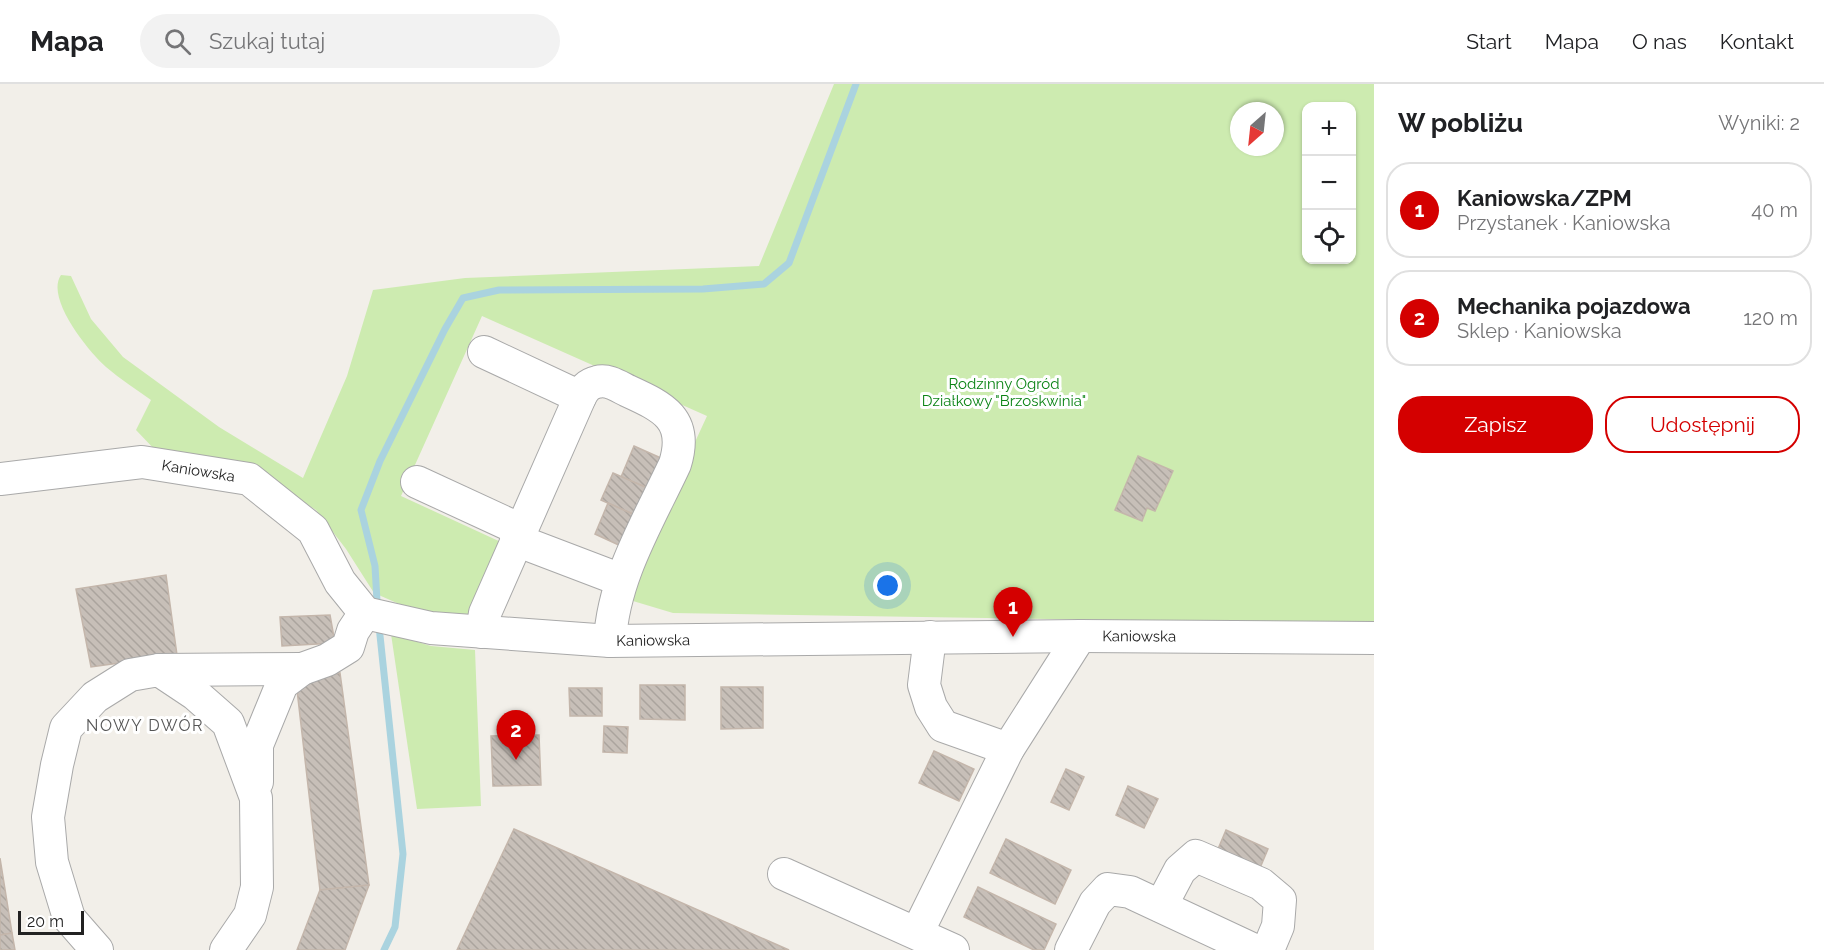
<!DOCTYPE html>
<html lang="pl">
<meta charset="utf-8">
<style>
body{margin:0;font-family:Raleway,sans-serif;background:#f2f2f2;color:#202124}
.controls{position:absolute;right:18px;top:18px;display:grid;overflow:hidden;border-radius:12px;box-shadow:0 2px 4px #0004}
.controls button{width:54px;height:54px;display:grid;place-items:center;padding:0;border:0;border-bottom:2px solid #e0e0e0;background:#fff;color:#202124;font:30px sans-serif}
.compass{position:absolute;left:1230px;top:18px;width:54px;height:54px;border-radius:50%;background:#fff;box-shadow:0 2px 4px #0004;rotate:207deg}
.scale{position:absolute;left:18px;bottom:15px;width:66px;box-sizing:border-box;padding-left:6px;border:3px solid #222;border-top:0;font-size:16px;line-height:21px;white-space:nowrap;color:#222;-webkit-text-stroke:4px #fff;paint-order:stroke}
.you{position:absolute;left:888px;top:502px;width:21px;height:21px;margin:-15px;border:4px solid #fff;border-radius:50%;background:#1a73e8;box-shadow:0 0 0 9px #1a73e833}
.badge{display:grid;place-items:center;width:39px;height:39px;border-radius:50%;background:#d40000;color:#fff;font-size:20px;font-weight:700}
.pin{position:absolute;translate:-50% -50px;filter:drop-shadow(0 2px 3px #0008)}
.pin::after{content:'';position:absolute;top:32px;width:21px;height:18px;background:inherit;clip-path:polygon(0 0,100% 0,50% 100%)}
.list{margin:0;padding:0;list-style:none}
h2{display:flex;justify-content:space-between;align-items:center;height:78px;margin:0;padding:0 24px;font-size:26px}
h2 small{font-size:20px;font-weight:400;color:#757577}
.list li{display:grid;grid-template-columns:39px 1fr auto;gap:18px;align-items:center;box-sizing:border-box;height:96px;margin:0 12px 12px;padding:0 12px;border:2px solid #e0e0e0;border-radius:24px}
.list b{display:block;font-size:22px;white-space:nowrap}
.list p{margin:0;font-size:20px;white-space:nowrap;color:#757577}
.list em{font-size:20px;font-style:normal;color:#757577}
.actions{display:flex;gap:12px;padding:18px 24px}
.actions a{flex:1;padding:14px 0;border:2px solid #d40000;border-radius:24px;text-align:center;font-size:21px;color:#d40000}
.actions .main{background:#d40000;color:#fff}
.icon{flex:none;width:33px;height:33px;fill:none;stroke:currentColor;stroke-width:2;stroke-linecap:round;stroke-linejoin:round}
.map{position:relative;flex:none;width:1374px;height:866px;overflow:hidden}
header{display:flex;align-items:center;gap:36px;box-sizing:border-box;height:84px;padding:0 30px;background:#fff;border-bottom:2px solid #e0e0e0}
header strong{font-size:28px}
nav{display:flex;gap:33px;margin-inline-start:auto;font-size:21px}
.search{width:420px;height:54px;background:#f2f2f2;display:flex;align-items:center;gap:15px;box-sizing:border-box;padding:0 21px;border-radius:33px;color:#757577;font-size:22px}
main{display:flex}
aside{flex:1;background:#fff}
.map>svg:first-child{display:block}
.grass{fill:#cdebb0;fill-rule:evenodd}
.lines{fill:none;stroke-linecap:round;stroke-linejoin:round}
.stream{stroke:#aad3df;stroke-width:7}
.building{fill:url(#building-back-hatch);stroke:#c4b6ab;stroke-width:1.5}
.minor-casing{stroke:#a9a9a9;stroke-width:34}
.minor{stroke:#fff;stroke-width:32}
.labels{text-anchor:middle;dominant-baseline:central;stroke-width:6;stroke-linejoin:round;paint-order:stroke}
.park-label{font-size:15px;fill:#0c8416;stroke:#fff}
.street-label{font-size:15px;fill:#222;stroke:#fff}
.neighbourhood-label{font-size:16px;letter-spacing:1.5px;fill:#555;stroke:#fff}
</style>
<header>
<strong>Mapa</strong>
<div class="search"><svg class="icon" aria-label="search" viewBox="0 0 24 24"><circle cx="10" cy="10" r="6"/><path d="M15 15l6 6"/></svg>Szukaj tutaj</div>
<nav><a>Start</a><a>Mapa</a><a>O nas</a><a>Kontakt</a></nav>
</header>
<main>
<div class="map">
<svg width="1374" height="866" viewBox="0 0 1374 866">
<defs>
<pattern id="building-back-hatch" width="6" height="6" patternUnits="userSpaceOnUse" patternTransform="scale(1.5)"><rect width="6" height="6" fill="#c7bfb8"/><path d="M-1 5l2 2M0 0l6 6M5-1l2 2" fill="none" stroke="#aba49e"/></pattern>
</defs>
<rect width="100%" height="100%" fill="#f2efe9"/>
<g class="grass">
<path d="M834 0H1374V540L673 529 623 514 707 332 482 232 401 412 503 459 475 534 413 526 374 509 346 465 316 426 238 377 156 367 136 346 151 316C136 305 120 295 106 283 88 267 45 214 61 191L71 192 91 235 123 273 219 343 303 394 347 292 373 206 465 194 759 182ZM1306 22H1352V176H1306ZM1239 27H1275V63H1239Z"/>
<path d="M391 550 431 562 475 566 481 722 417 725Z"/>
</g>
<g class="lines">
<g class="stream">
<path d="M377 517 375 482 361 426 380 377 445 245 463 214 499 206 703 205 764 200 789 179 856 0"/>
<path d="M379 542 403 770 395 843 384 866"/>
</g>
</g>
<g class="building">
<path d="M634 362 663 375 650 405 621 393Z"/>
<path d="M1138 372 1173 387 1155 427 1147 424 1142 437 1115 426Z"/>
<path d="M613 389 652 406 640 433 601 416Z"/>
<path d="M608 419 637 432 623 463 595 450Z"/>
<path d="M166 491 177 571 91 583 76 505Z"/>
<path d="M330 531 335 559 282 562 280 533Z"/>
<path d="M340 589 369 801 320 806 296 597Z"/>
<path d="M640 601H685V636L640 635Z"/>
<path d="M721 603H763V644L721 645Z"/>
<path d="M569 604H602V632H570Z"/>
<path d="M604 642 628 643 627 669 603 668Z"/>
<path d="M539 651 541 701 493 702 491 652Z"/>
<path d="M934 667 974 685 959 717 919 699Z"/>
<path d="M1066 685 1084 693 1069 726 1051 718Z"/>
<path d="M1128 702 1158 715 1144 744 1116 731Z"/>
<path d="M514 745 789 866H457Z"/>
<path d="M1226 746 1268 765 1260 784 1218 765Z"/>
<path d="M1006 755 1071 786 1055 820 990 789Z"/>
<path d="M0 774 12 849 0 851Z"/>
<path d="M369 801 345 866H297L320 806Z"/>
<path d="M978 803 1056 840 1044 866H1034L964 833Z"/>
<path d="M12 849 15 866H0V851Z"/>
</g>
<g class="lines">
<defs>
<g id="minor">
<path d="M484 268 580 313"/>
<path id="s1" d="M0 395 142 378 249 395 313 446 340 498 365 529 431 544 610 557 1080 552 1374 554"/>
<path d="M417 398 521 446"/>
<path d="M516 456 621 496"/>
<path d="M482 548 485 529 580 313C584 305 588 300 597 298 608 295 618 302 628 307 663 323 689 335 675 380 649 436 613 494 610 557"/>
<path d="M930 553 924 601 931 623 943 642 1008 665"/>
<path d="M159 586 302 585"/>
<path d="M257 698V661L282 600 302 585 327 576 348 563 353 547 365 529"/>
<path d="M784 790 953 866"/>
<path d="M1161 822 1180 786 1196 772 1261 800 1280 816 1278 842 1268 866"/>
<path d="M917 849 1008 665 1080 552"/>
<path d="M97 866 69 834 52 778 48 733 57 681 66 644 95 613 130 591 159 586 195 610 228 639 256 714 257 803 250 831 226 866"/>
<path d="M1071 866 1095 819 1108 805 1130 808 1254 866"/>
</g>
</defs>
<use href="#minor" class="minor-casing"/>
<use href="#minor" class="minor"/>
</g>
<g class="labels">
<g class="park-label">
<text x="1004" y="300">Rodzinny Ogród<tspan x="1004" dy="17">Działkowy "Brzoskwinia"</tspan></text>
</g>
<g class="street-label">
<text stroke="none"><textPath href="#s1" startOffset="200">Kaniowska</textPath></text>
<text stroke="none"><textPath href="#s1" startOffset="1208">Kaniowska</textPath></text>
<text stroke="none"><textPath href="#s1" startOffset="722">Kaniowska</textPath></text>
</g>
<g class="neighbourhood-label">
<text x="145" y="641">NOWY DWÓR</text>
</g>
</g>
</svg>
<div class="controls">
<button>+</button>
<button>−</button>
<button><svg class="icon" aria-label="locate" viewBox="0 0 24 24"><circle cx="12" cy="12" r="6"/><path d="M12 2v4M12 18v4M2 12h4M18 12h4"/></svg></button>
</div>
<svg class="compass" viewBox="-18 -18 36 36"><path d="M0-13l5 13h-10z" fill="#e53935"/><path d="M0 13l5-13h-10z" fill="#757577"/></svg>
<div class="scale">20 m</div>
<div class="you"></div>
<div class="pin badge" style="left:1013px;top:553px">1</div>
<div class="pin badge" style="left:516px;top:676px">2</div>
</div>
<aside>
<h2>W pobliżu<small>Wyniki: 2</small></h2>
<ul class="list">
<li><span class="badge">1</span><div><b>Kaniowska/ZPM</b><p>Przystanek · Kaniowska</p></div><em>40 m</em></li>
<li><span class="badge">2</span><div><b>Mechanika pojazdowa</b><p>Sklep · Kaniowska</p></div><em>120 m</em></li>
</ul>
<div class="actions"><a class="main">Zapisz</a><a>Udostępnij</a></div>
</aside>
</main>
